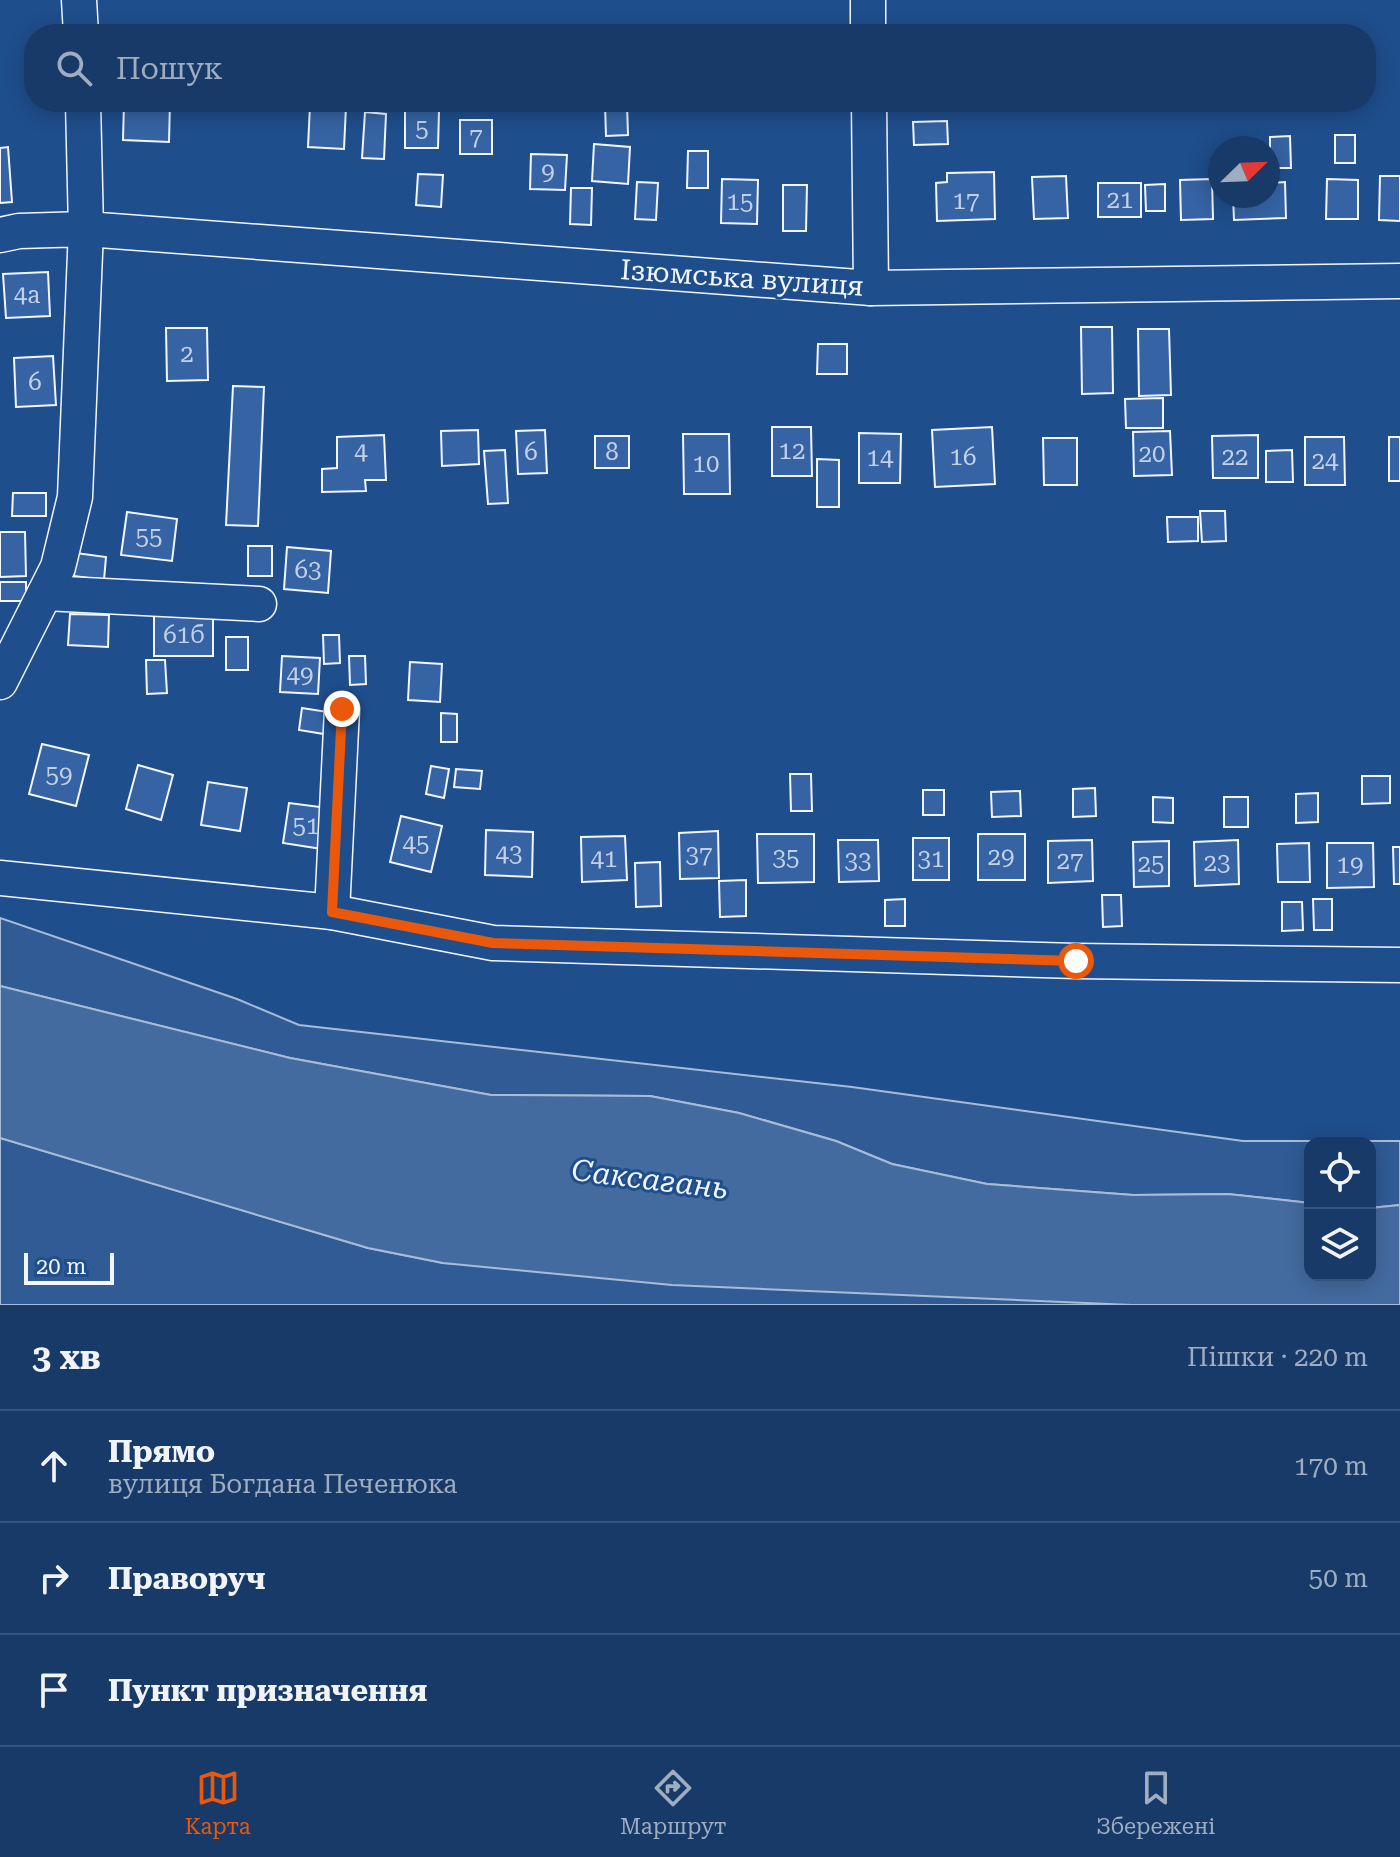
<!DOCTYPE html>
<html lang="uk">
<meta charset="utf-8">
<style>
body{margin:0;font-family:"Roboto Serif",serif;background:#20416f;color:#f1f3f6}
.controls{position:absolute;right:24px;bottom:24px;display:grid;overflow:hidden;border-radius:16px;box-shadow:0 4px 20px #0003}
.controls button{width:72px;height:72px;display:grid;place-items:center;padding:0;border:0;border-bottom:2px solid #36547d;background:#173a69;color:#f1f3f6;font:40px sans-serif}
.compass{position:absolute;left:1208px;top:136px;width:72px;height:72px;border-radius:50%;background:#173a69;box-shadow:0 4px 20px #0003;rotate:67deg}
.scale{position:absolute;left:24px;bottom:20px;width:90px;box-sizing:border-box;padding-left:8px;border:4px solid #f2f6ff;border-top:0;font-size:22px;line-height:28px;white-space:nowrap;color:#f2f6ff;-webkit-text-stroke:6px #1f4e8c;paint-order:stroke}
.stop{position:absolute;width:24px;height:24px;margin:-18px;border:6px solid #ea580c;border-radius:50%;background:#fff}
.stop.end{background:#ea580c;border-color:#fff;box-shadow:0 2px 8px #0008}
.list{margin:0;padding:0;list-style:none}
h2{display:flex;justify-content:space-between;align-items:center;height:104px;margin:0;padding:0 32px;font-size:34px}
h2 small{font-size:26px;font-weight:400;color:#9eadc0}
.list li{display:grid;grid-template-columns:52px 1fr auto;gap:24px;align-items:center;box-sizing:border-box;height:112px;padding:0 32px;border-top:2px solid #36547d}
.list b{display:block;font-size:30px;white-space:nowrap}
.list p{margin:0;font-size:26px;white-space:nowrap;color:#9eadc0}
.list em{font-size:26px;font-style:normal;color:#9eadc0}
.icon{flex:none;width:44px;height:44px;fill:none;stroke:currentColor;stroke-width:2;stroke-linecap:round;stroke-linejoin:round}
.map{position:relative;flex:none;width:1400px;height:1305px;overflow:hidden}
.search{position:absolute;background:#173a69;box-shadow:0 4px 20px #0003;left:24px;right:24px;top:24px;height:88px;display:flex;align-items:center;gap:20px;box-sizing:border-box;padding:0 28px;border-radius:32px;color:#9eadc0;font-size:30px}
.sheet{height:440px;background:#173a69}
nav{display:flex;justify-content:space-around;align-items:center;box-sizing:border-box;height:112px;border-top:2px solid #36547d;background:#173a69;font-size:22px;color:#9eadc0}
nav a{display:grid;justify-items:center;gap:4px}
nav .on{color:#ea580c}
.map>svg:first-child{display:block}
.built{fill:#305b95;stroke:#a8bbd7;stroke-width:2}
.water{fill:#446ba0;stroke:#a8bbd7;stroke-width:2}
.building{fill:#3563a3;stroke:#f2f6ff;stroke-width:2}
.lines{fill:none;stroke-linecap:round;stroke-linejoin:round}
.minor-casing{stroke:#f2f6ff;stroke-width:37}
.minor{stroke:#1f4e8c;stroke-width:34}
.route{stroke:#ea580c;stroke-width:10}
.labels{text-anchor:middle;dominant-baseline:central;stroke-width:6;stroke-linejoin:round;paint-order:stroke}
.number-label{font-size:24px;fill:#c3d1e8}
.street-label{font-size:28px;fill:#f2f6ff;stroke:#1f4e8c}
.water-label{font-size:30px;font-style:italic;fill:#f2f6ff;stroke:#1f4e8c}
</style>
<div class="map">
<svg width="1400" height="1305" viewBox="0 0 1400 1305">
<rect width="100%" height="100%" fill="#1f4e8c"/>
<g class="built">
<path d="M0 918 237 999 299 1025 852 1087 1243 1141H1400V1205L1370 1208V1143H1310V1203L1228 1194 1133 1195 987 1184 892 1164 836 1141 739 1113 650 1096 491 1095 290 1058 0 986Z"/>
<path d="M0 1138 368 1248 443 1263 1132 1305H0Z"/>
</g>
<path class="water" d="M0 986 290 1058 491 1095 650 1096 739 1113 836 1141 892 1164 987 1184 1133 1195 1228 1194 1310 1203V1275H1370V1208L1400 1205V1305H1132L672 1285 443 1263 368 1248 0 1138Z"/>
<g class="building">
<path d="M124 102H170L169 142 123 140Z"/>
<path d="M627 104 628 135 606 136 605 105Z"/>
<path d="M310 105 346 106 344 149 308 147Z"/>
<path d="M405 111H439L438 148H405Z"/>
<path d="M365 112 386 114 384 159 362 158Z"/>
<rect x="460" y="120" width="32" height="34"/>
<path d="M947 121 948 144 914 145 913 122Z"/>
<rect x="1335" y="135" width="20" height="28"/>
<path d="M1290 136 1291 168H1270V137Z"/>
<path d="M594 144 630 147 628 184 592 181Z"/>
<path d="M8 147 12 202 0 203V148Z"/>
<path d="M688 151H708V188H687Z"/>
<path d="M531 154 567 155 565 190 530 189Z"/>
<path d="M994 172 995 219 937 221 936 183 947 182V173Z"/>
<path d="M418 174 443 175 441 207 416 205Z"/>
<path d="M1066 176 1068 218 1034 219 1032 177Z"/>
<path d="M1380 176H1400V221L1379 220Z"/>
<path d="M722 179 758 180 757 224 721 223Z"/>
<path d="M1212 179 1213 219 1181 220 1180 180Z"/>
<path d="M1327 179 1358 180V219H1326Z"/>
<path d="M637 182 658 183 656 220 635 219Z"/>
<path d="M1285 182 1286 218 1234 220 1233 196H1268V183Z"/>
<rect x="1098" y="183" width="43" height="34"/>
<path d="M1165 184V211H1146L1145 185Z"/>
<path d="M783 185H807L806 231H783Z"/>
<path d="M571 188H592L591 225 570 224Z"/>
<path d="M48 272 50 316 6 318 3 274Z"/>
<path d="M1081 327H1112L1113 393 1082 394Z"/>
<path d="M166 328H207L208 380 167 381Z"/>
<path d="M1138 329H1169L1171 395 1139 396Z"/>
<path d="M818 344H847V374H817Z"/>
<path d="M53 356 56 405 16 407 14 358Z"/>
<path d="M233 386 264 387 258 526 226 525Z"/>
<path d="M1163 398V428H1126L1125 399Z"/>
<path d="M772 427H811L812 476H772Z"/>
<path d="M992 427 995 484 935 487 932 430Z"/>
<path d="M478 430 479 464 442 466 441 431Z"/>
<path d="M545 430 547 473 518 474 516 431Z"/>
<path d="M1170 431 1172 475 1134 476 1133 432Z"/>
<path d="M859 433 901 434 900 483H859Z"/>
<path d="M683 434H729L730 494H684Z"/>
<path d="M384 435 386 480H365L366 491 322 492V469L337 468V437Z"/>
<path d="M1258 435V478H1213L1212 436Z"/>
<rect x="595" y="436" width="34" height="32"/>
<path d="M1305 437H1344L1345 485H1305Z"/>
<rect x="1389" y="437" width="11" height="44"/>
<path d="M1043 438H1077V485H1044Z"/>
<path d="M505 450 508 503 488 504 484 451Z"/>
<path d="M1292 450 1293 482H1266V451Z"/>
<path d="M817 459 839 460V507H817Z"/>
<path d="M13 493H46V516H12Z"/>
<path d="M1200 511H1225L1226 541 1202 542Z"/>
<path d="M127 512 177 519 172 561 121 555Z"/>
<path d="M1167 517H1198V541L1168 542Z"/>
<path d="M0 532H25L26 576 0 577Z"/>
<rect x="248" y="546" width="24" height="30"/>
<path d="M287 547 331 551 328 593 284 589Z"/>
<path d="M76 553 106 557 104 580 74 576Z"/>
<rect x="0" y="582" width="26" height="19"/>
<path d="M70 614 109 615 108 647 68 645Z"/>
<rect x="154" y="614" width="59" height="42"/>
<path d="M323 635H339L340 663 324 664Z"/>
<rect x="226" y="637" width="22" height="33"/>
<path d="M282 656 320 658 318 694 280 692Z"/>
<path d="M349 656H365L366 684 350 685Z"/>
<path d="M146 660H165L167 693 147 694Z"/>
<path d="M410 662 442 664 440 702 408 700Z"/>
<path d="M302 708 334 713 330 735 299 730Z"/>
<path d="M441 713 457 714V742H441Z"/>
<path d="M42 744 89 755 76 806 29 794Z"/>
<path d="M138 765 173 775 161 820 126 809Z"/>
<path d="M431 766 449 769 444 798 426 794Z"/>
<path d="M456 769 482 771 480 789 454 787Z"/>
<path d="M790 774H811L812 811H791Z"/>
<path d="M1362 776H1390V803L1362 804Z"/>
<path d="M208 782 247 788 240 831 201 825Z"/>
<path d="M1095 788 1096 816 1073 817V789Z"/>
<rect x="923" y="790" width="21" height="25"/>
<path d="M1020 791 1021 816 992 817 991 792Z"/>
<path d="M1318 793V822L1296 823V794Z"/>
<path d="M1153 797 1173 798V823L1153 822Z"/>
<rect x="1224" y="797" width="24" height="30"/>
<path d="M289 803 328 808 322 849 283 843Z"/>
<path d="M401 816 442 826 431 872 390 862Z"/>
<path d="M486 830 533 832 532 877 485 875Z"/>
<path d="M718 831 719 878 680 879 679 833Z"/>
<path d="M757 834H814V882L758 883Z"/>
<rect x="978" y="834" width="47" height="46"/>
<path d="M625 836 627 880 582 882 581 837Z"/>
<rect x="913" y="838" width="36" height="42"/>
<path d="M838 840H878L879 881 839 882Z"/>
<path d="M1092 840 1093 881 1048 883V841Z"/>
<path d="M1238 840 1239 884 1195 886 1194 842Z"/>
<path d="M1169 841V886L1134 887 1133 842Z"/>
<path d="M1309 843 1310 882H1278L1277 844Z"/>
<path d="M1327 843H1373L1374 887 1327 888Z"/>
<path d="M1393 847H1400V884H1394Z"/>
<path d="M660 862 661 906 636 907 635 863Z"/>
<path d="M746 880V916L720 917 719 881Z"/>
<path d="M1102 895H1121L1122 926 1103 927Z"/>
<path d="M905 899V926H885V900Z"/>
<path d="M1313 899H1332V930H1314Z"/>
<path d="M1282 902H1302L1303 930 1282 931Z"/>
</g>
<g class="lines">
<defs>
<g id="minor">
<path d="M79 0 81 34"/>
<path d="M868 0V34"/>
<path d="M83 102 86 229 871 288 1400 281"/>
<path d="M869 102 871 288"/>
<path d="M0 235 19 231 86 229 75 497 58 567 0 682"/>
<path d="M45 593 259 604"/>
<path d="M0 878 332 912 493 943 1076 961 1400 965"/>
<path d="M332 912 342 709"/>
</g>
</defs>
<use href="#minor" class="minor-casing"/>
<use href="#minor" class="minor"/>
</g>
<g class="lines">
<path class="route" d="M342 709 332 912 493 943 1076 961"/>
</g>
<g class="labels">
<g class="number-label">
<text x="422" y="129">5</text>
<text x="476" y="137">7</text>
<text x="548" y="172">9</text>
<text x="1120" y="200">21</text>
<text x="966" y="201">17</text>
<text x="740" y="202">15</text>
<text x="27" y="295">4а</text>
<text x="187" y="354">2</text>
<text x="35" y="382">6</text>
<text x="792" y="451">12</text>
<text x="361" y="452">4</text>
<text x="531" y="452">6</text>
<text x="612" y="452">8</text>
<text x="1152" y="454">20</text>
<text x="963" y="457">16</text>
<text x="1235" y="457">22</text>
<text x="880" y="458">14</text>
<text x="1325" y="461">24</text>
<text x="706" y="464">10</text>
<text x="149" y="537">55</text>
<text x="308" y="570">63</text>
<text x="184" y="635">61б</text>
<text x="300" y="675">49</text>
<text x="59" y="775">59</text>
<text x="306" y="826">51</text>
<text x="416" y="844">45</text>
<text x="509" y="854">43</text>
<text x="699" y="855">37</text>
<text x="1001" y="857">29</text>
<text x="786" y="858">35</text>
<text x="604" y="859">41</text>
<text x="931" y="859">31</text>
<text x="858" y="861">33</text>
<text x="1070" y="861">27</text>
<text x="1217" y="863">23</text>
<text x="1151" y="864">25</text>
<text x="1350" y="865">19</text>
</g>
<g class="street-label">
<text transform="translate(742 278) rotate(4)">Ізюмська вулиця</text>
</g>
<g class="water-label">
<text transform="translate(650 1179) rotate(7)">Саксагань</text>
</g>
</g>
</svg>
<div class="controls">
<button><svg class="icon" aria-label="locate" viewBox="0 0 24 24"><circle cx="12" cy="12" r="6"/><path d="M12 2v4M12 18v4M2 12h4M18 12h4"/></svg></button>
<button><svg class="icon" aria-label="layers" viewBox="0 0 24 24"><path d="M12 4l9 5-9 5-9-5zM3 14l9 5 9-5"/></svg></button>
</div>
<svg class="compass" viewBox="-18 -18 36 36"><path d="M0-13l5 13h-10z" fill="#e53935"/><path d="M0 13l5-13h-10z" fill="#9eadc0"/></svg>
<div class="scale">20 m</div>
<div class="stop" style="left:1076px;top:961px"></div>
<div class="stop end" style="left:342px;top:709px"></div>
<div class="search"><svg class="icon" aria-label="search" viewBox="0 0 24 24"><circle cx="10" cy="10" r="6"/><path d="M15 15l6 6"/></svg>Пошук</div>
</div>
<section class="sheet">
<h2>3 хв<small>Пішки · 220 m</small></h2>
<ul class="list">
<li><svg class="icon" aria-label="ahead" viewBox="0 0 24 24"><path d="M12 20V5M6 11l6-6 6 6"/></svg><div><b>Прямо</b><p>вулиця Богдана Печенюка</p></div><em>170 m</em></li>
<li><svg class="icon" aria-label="right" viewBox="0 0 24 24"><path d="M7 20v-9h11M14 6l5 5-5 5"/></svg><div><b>Праворуч</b></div><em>50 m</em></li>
<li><svg class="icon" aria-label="arrive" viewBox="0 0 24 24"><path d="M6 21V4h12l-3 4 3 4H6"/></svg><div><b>Пункт призначення</b></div></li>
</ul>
</section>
<nav>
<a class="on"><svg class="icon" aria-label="map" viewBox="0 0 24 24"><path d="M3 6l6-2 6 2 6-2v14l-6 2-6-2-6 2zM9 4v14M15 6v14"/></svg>Карта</a>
<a><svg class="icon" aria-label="directions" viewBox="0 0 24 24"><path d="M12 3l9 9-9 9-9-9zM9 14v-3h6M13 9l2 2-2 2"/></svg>Маршрут</a>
<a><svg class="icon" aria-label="saved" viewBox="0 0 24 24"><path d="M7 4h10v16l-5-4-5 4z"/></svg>Збережені</a>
</nav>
